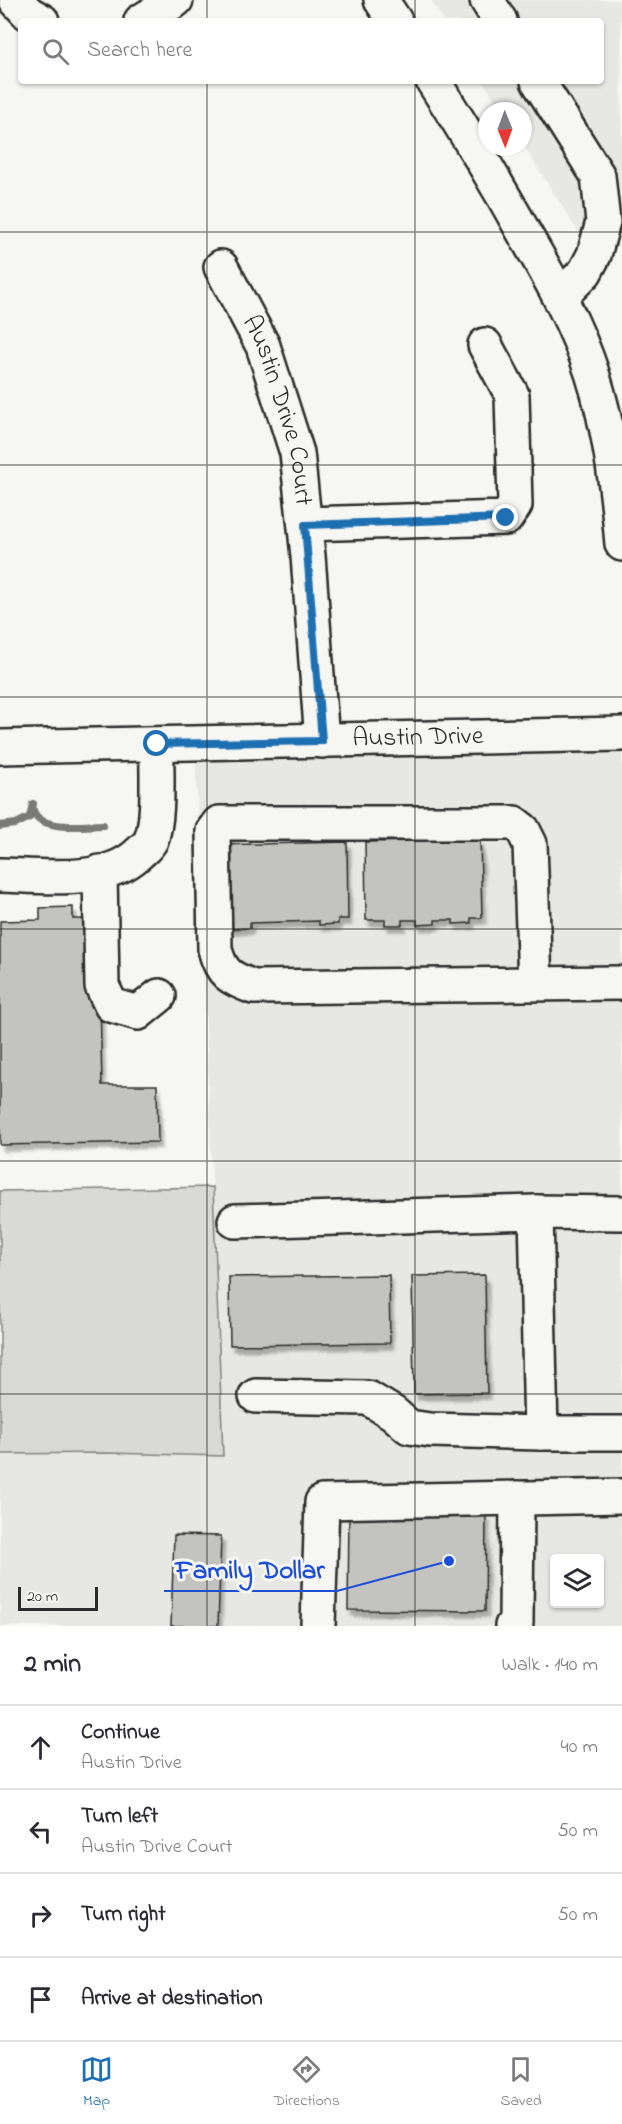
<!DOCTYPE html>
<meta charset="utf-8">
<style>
body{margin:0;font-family:"Indie Flower",sans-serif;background:#f7f7f7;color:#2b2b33}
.controls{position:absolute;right:18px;bottom:18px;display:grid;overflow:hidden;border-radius:6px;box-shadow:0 2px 4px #0004}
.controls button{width:54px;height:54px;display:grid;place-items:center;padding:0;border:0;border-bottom:2px solid #e1e1e2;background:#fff;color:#2b2b33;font:30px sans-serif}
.compass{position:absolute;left:478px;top:102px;width:54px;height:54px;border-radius:50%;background:#fff;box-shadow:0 2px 4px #0004;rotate:179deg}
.scale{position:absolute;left:18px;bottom:15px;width:80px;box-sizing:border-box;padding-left:6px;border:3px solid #2b2b2b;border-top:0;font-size:16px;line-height:21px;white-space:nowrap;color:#2b2b2b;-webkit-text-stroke:4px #f6f6f2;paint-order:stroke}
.stop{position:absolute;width:18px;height:18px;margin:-14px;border:4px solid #1f6fb2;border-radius:50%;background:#fff}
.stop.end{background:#1f6fb2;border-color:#fff;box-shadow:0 2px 6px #0008}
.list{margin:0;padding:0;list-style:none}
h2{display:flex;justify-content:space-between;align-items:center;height:78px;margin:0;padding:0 24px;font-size:26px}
h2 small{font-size:20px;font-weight:400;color:#7c7c81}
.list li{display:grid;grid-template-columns:39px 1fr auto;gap:18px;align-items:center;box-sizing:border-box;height:84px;padding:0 24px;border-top:2px solid #e1e1e2}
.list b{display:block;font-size:22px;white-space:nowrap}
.list p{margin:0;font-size:20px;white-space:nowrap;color:#7c7c81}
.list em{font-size:20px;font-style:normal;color:#7c7c81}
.icon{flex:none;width:33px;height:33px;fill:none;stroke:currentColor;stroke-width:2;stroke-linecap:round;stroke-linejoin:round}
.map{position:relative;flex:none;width:622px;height:1626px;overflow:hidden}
.search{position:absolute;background:#fff;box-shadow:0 2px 4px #0004;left:18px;right:18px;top:18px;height:66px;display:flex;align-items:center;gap:15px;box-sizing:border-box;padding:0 21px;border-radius:6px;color:#7c7c81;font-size:22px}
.sheet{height:414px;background:#fff}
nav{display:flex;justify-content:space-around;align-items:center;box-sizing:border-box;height:84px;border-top:2px solid #e1e1e2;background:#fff;font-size:16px;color:#7c7c81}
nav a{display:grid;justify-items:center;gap:3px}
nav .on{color:#1f6fb2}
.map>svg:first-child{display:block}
.built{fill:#e7e7e3;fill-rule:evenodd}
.green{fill:#d9d9d5;stroke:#828280;stroke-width:1.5}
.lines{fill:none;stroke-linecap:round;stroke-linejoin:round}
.stream{stroke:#7a7a78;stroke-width:8}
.building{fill:#c3c3c0;stroke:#2b2b2b;stroke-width:1.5;filter:url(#shadow)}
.minor-casing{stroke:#2b2b2b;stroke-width:38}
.major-casing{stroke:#2b2b2b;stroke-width:38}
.minor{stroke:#f6f6f2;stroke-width:33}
.major{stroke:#f6f6f2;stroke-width:33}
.route{stroke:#1f6fb2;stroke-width:8}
.grid{fill:none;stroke:#2b2b2b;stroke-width:1.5;stroke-opacity:0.55}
.labels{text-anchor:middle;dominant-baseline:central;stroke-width:6;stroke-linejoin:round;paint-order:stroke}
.street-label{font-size:26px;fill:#2b2b2b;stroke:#f6f6f2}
.leader{fill:none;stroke:#1d4ed8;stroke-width:2}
.callout-dot{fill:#1d4ed8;stroke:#f6f6f2;stroke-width:2}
.callout-label{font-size:27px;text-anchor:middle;font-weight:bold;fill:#1d4ed8;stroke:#f6f6f2;stroke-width:6;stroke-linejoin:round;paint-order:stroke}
</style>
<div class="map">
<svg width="622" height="1626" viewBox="0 0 622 1626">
<defs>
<filter id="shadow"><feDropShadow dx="3.5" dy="6" stdDeviation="1.5" flood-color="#0004"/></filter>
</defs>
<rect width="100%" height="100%" fill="#f6f6f2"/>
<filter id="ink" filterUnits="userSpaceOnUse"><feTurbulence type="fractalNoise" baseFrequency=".0167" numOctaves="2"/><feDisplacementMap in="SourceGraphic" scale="12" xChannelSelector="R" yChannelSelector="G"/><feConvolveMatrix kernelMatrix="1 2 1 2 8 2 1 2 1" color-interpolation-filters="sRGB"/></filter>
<g filter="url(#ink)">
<g class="built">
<path d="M431 0H621L622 177 605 273 523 145V111H502L483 81H601V21H444Z"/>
<path d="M622 734V1626H0V1454L107 1453 223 1456 195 743ZM554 1558H600V1604H554Z"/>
</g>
<path class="green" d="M213 1187 223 1456 107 1453 0 1454V1191Z"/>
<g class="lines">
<g class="stream">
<path d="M33 810C39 832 85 825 103 825"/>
<path d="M0 826 16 824 30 817 33 804"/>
</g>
</g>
<g class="building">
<path d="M480 840 482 918H471V923L453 924V920H435V924L417 925V920H402V925H385V920H366L365 842Z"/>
<path d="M347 842 348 919H338V924L319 925V921L250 923V928L229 929 217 845Z"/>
<path d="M73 907V919H93L90 1000H100L102 1085H157L158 1142 0 1145V921L40 920V908Z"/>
<path d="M389 1275 390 1343 230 1345 229 1277Z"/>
<path d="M485 1275 487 1393 414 1394 412 1276Z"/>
<path d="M349 1514 486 1515 485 1611 348 1610Z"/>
<path d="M174 1535 221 1536 218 1626H171Z"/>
</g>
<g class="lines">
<defs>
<g id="minor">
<path d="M16 0 28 13 42 21"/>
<path d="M487 0 500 21"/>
<path d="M141 21 176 0"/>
<path d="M538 81 598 176 603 222 594 255 585 272 560 297"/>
<path id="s1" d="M221 267 263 346 297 453 308 556 322 741"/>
<path d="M305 524 506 518 515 505 512 395 485 345"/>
<path id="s2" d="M0 747 622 734"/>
<path d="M100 872 102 986 111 1005 138 1013 159 996"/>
<path d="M0 875C42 876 105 885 138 854 142 850 148 846 151 840 160 817 156 770 157 744"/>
<path d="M535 984 530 844 523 830 514 823H219L213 831 215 949C221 974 230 978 253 987L622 983"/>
<path d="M622 1213 536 1212 541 1433H622"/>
<path d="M235 1221 536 1212"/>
<path d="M256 1396 368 1398 393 1413 409 1427 430 1430 541 1433"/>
<path d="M318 1626 322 1502 622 1496"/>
<path d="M512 1626 516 1623 517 1498"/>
</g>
<g id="major">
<path d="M381 0 395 21"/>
<path d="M433 81C466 132 497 184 527 238 552 281 576 325 592 373 610 429 617 486 622 544"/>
</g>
</defs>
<use href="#minor" class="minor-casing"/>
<use href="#major" class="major-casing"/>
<use href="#minor" class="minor"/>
<use href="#major" class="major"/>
</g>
</g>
<g class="lines" filter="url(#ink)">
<path class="route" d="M157 744 322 741 305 525 506 518"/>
</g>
<path class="grid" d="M207 0V21M415 0V21M207 81V1626M415 81V1626M0 232H622M0 465H622M0 697H622M0 929H622M0 1161H622M0 1394H622"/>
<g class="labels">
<g class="street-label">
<text stroke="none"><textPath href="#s1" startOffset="156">Austin Drive Court</textPath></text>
<text stroke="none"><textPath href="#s2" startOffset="418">Austin Drive</textPath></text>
</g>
</g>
<path class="leader" d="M449 1561L337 1591H164"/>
<circle class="callout-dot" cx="449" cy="1561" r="6"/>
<g class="callout-label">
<text x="250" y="1578">Family Dollar</text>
</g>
</svg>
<div class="controls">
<button><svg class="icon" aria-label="layers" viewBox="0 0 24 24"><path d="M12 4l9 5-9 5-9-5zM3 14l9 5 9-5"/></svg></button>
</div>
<svg class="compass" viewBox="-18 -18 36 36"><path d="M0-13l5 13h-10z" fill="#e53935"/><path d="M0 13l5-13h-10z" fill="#7c7c81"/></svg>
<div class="scale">20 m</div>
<div class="stop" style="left:157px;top:744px"></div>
<div class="stop end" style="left:506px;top:518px"></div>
<div class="search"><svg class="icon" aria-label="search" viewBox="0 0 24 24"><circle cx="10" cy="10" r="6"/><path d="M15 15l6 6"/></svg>Search here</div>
</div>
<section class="sheet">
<h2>2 min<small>Walk · 140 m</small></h2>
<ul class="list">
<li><svg class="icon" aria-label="ahead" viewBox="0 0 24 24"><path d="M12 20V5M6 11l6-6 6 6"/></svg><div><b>Continue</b><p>Austin Drive</p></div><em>40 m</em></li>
<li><svg class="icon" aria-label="left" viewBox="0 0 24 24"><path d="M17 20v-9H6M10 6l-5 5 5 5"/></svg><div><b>Turn left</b><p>Austin Drive Court</p></div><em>50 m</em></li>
<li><svg class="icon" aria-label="right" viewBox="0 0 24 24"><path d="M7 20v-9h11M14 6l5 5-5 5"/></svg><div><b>Turn right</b></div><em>50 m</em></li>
<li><svg class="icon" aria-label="arrive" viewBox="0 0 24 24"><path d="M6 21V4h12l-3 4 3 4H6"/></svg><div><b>Arrive at destination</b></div></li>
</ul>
</section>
<nav>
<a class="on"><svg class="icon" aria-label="map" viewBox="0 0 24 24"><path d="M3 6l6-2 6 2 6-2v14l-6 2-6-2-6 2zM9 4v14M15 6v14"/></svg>Map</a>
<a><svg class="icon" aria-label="directions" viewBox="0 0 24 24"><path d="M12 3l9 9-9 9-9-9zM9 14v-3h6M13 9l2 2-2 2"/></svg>Directions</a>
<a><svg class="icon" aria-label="saved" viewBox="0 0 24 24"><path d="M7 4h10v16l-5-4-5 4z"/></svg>Saved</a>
</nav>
